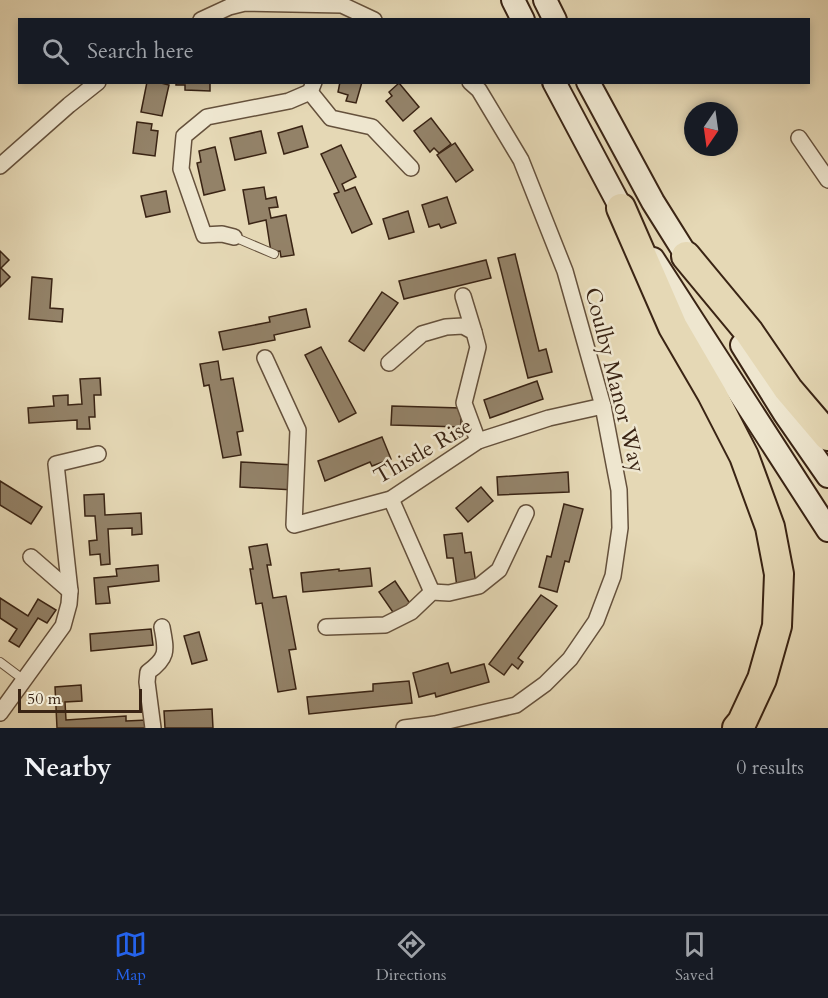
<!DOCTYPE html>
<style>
body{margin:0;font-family:Cardo,serif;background:#20242c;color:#f1f3f6}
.compass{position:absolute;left:684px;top:102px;width:54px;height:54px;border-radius:50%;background:#171b24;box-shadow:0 3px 9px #0003;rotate:193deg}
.scale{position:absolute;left:18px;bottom:15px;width:124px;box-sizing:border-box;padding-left:6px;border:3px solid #3a2414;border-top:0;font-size:16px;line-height:21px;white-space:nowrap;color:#3a2414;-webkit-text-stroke:4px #eee6cf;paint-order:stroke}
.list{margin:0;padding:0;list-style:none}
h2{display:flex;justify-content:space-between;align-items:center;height:78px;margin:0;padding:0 24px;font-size:26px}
h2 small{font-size:20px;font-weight:400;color:#9ea1a6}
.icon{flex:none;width:33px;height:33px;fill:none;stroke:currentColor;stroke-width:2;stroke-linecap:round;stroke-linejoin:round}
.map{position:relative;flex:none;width:828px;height:728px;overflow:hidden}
.search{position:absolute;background:#171b24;box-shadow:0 3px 9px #0003;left:18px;right:18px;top:18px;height:66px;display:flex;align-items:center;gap:15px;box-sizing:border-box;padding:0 21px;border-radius:0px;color:#9ea1a6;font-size:22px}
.sheet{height:186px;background:#171b24}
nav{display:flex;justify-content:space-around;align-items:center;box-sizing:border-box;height:84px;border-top:2px solid #363941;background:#171b24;font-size:16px;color:#9ea1a6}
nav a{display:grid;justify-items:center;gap:3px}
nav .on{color:#2563eb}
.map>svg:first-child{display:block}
.building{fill:#938268;stroke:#3a2414;stroke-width:1.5}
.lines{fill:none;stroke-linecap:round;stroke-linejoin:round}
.lane-casing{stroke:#65513c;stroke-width:10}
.street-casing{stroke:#65513c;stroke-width:18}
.secondary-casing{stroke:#3a2414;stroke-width:26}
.highway-casing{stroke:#3a2414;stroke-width:32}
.lane{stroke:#eee6cf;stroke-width:8}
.street{stroke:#eee6cf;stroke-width:15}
.secondary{stroke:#eee6cf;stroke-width:22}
.highway{stroke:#e5d8b5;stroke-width:28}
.labels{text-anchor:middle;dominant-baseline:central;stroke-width:5;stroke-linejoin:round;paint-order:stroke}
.street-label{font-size:22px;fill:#3a2414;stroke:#eee6cf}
</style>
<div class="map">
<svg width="828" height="728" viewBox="0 0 828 728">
<rect width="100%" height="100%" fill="#e5d8b5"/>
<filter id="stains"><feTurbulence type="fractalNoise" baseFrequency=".00333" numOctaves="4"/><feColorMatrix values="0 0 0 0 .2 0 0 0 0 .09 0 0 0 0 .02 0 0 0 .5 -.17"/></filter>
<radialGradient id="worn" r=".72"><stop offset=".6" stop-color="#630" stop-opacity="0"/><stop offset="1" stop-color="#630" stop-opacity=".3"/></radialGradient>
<g class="building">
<path d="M147 82H157L169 85 162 116 141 112Z"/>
<path d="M176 82H210V91L185 90V85H176Z"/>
<path d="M340 82H362L356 103 346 101 348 95 338 92Z"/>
<path d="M399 83 419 107 403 121 386 101 392 96 389 92Z"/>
<path d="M431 118 451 144 439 153 434 148 430 152 414 131Z"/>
<path d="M137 122 152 124 151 130 158 131 155 156 133 153Z"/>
<path d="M302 126 308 147 284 154 278 133Z"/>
<path d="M261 131 266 153 235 160 230 138Z"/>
<path d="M455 143 473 170 456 182 437 155Z"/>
<path d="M341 145 356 177 342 184 345 191 355 187 372 224 352 233 334 194 339 192 321 154Z"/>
<path d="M215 147 225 190 204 195 197 163 201 162 199 151Z"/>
<path d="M264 187 266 199 276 197 278 207 269 208 271 218 286 215 294 255 281 257 280 251 271 252 266 220 249 224 243 190Z"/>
<path d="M166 191 170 212 146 217 141 196Z"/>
<path d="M447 197 456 223 441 228 439 224 429 227 422 205Z"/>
<path d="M408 211 414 232 389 239 383 219Z"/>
<path d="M0 251 9 260 1 268 10 277 0 287Z"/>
<path d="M515 254 539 351 546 349 552 372 528 378 498 258Z"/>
<path d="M486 260 491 278 404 299 399 281Z"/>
<path d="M32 277 52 279 50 308 63 309 62 322 29 319Z"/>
<path d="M382 292 398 303 364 351 349 341Z"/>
<path d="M306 309 310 327 274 335 275 340 223 350 219 332 270 322 269 317Z"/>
<path d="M321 347 356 413 339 422 305 355Z"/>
<path d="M218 361 221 380 233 378 243 431 237 432 241 455 223 458 209 385 204 386 200 364Z"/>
<path d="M100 378 101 395H94L95 417H89L90 429H77V420L29 423 28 408 54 406 53 396 68 395V405L82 404 80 379Z"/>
<path d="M537 381 543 399 490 418 484 400Z"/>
<path d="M392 406 461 408V427L391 425Z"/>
<path d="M382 437 391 459 372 466 370 462 325 481 318 461Z"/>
<path d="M241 462 295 465 294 490 240 487Z"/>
<path d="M568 472 569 492 498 495 497 477Z"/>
<path d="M0 481 42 507 31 524 0 505Z"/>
<path d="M481 487 493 501 468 522 456 508Z"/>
<path d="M104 494 105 515 141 513 142 534 132 535V528L108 529 110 564 101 565 100 554 90 555 89 541 97 540 95 516H85L84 495Z"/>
<path d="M564 504 583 509 569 562 565 561 557 592 539 587 547 556 551 557Z"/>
<path d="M462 533 465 553 471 552 476 584 457 587 453 558H447L444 535Z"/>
<path d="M267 544 271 565H267L273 598 286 596 296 649 289 650 296 689 278 692 262 603 256 604 250 569H253L249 547Z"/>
<path d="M158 565 159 581 108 587 110 603 96 604 94 578 117 576 116 569Z"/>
<path d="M370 568 372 586 303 592 301 573 339 569V571Z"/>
<path d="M395 581 413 608 397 618 379 592Z"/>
<path d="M541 595 557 606 518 658 523 662 518 669 512 664 504 675 489 664Z"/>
<path d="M0 598 28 616 38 599 56 610 47 623 38 618 19 647 9 641 17 629 0 618Z"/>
<path d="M151 629 153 645 91 651 90 634Z"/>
<path d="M199 632 207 660 192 664 184 636Z"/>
<path d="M448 663 451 673 484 664 489 682 436 697 435 693 419 697 413 673Z"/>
<path d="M409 681 412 703 309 714 307 697 373 691V684Z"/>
<path d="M81 685 82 701 65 702 66 720 126 716V721L147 720 148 728H57L55 687Z"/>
<path d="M212 709 213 728H165L164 711Z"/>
</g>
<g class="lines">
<defs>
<g id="lane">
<path d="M234 237 274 254"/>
<path d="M0 662 24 680"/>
</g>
<g id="street">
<path d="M201 20 229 7 245 3 342 5 374 20"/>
<path d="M310 92 331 118 372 127 411 168"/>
<path d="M799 138 828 180"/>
<path d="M0 166 69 105 98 82"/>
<path d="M234 237 222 234 204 235 181 169 184 136 207 117 289 101 310 92 314 82"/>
<path d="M463 296 474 332"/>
<path d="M265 358 298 430 294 525 391 499 478 441 549 418 603 406"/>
<path d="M389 363 422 334 446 327 463 326 474 332 478 347 464 403 478 441"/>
<path d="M391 499 432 592"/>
<path d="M31 557 70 591"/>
<path d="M326 627 385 625 411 612 432 592 449 593 479 586 499 570 526 513"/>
<path d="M0 713 63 626 69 604 70 591 56 464 98 454"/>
<path d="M153 728 147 682 148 672C169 657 166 650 162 627"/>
<path d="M404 728 435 724 516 705 545 684 570 659 596 621 613 576 620 528 619 490 603 406 565 271 521 160 479 90 470 82"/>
</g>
<g id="secondary">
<path d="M513 0 523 20"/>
<path d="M545 0 555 20"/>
<path d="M554 82 621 208 629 221"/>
<path d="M588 82 653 202 695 269"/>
<path d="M653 259 828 530"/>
<path d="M742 345 785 414 828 476"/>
</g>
<g id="highway">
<path d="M621 208 673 327 712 394 744 456 770 527 779 574 777 626 762 679 742 722 737 728"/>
<path d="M686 256 749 332 788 389 828 436"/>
</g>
</defs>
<use href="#lane" class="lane-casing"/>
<use href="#street" class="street-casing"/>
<use href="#secondary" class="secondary-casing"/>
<use href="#highway" class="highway-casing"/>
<use href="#lane" class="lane"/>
<use href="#street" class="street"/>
<use href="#secondary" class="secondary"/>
<use href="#highway" class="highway"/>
</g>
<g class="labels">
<g class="street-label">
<text transform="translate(615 380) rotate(76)">Coulby Manor Way</text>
<text transform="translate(423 451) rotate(-30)">Thistle Rise</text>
</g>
</g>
<rect width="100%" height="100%" filter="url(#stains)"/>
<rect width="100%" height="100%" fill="url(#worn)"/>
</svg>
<svg class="compass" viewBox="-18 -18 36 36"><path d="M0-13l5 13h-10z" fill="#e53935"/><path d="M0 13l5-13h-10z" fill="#9ea1a6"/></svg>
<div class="scale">50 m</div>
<div class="search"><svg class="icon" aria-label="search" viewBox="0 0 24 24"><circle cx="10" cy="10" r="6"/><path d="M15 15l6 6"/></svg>Search here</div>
</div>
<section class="sheet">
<h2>Nearby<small>0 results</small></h2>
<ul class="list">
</ul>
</section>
<nav>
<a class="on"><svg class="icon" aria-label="map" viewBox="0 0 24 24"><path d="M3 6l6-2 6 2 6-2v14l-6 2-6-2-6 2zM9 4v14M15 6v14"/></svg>Map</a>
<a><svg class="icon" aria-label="directions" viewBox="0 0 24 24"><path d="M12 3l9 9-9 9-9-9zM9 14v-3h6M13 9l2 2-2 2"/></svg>Directions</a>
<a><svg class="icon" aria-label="saved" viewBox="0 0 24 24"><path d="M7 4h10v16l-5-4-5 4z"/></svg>Saved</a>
</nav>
